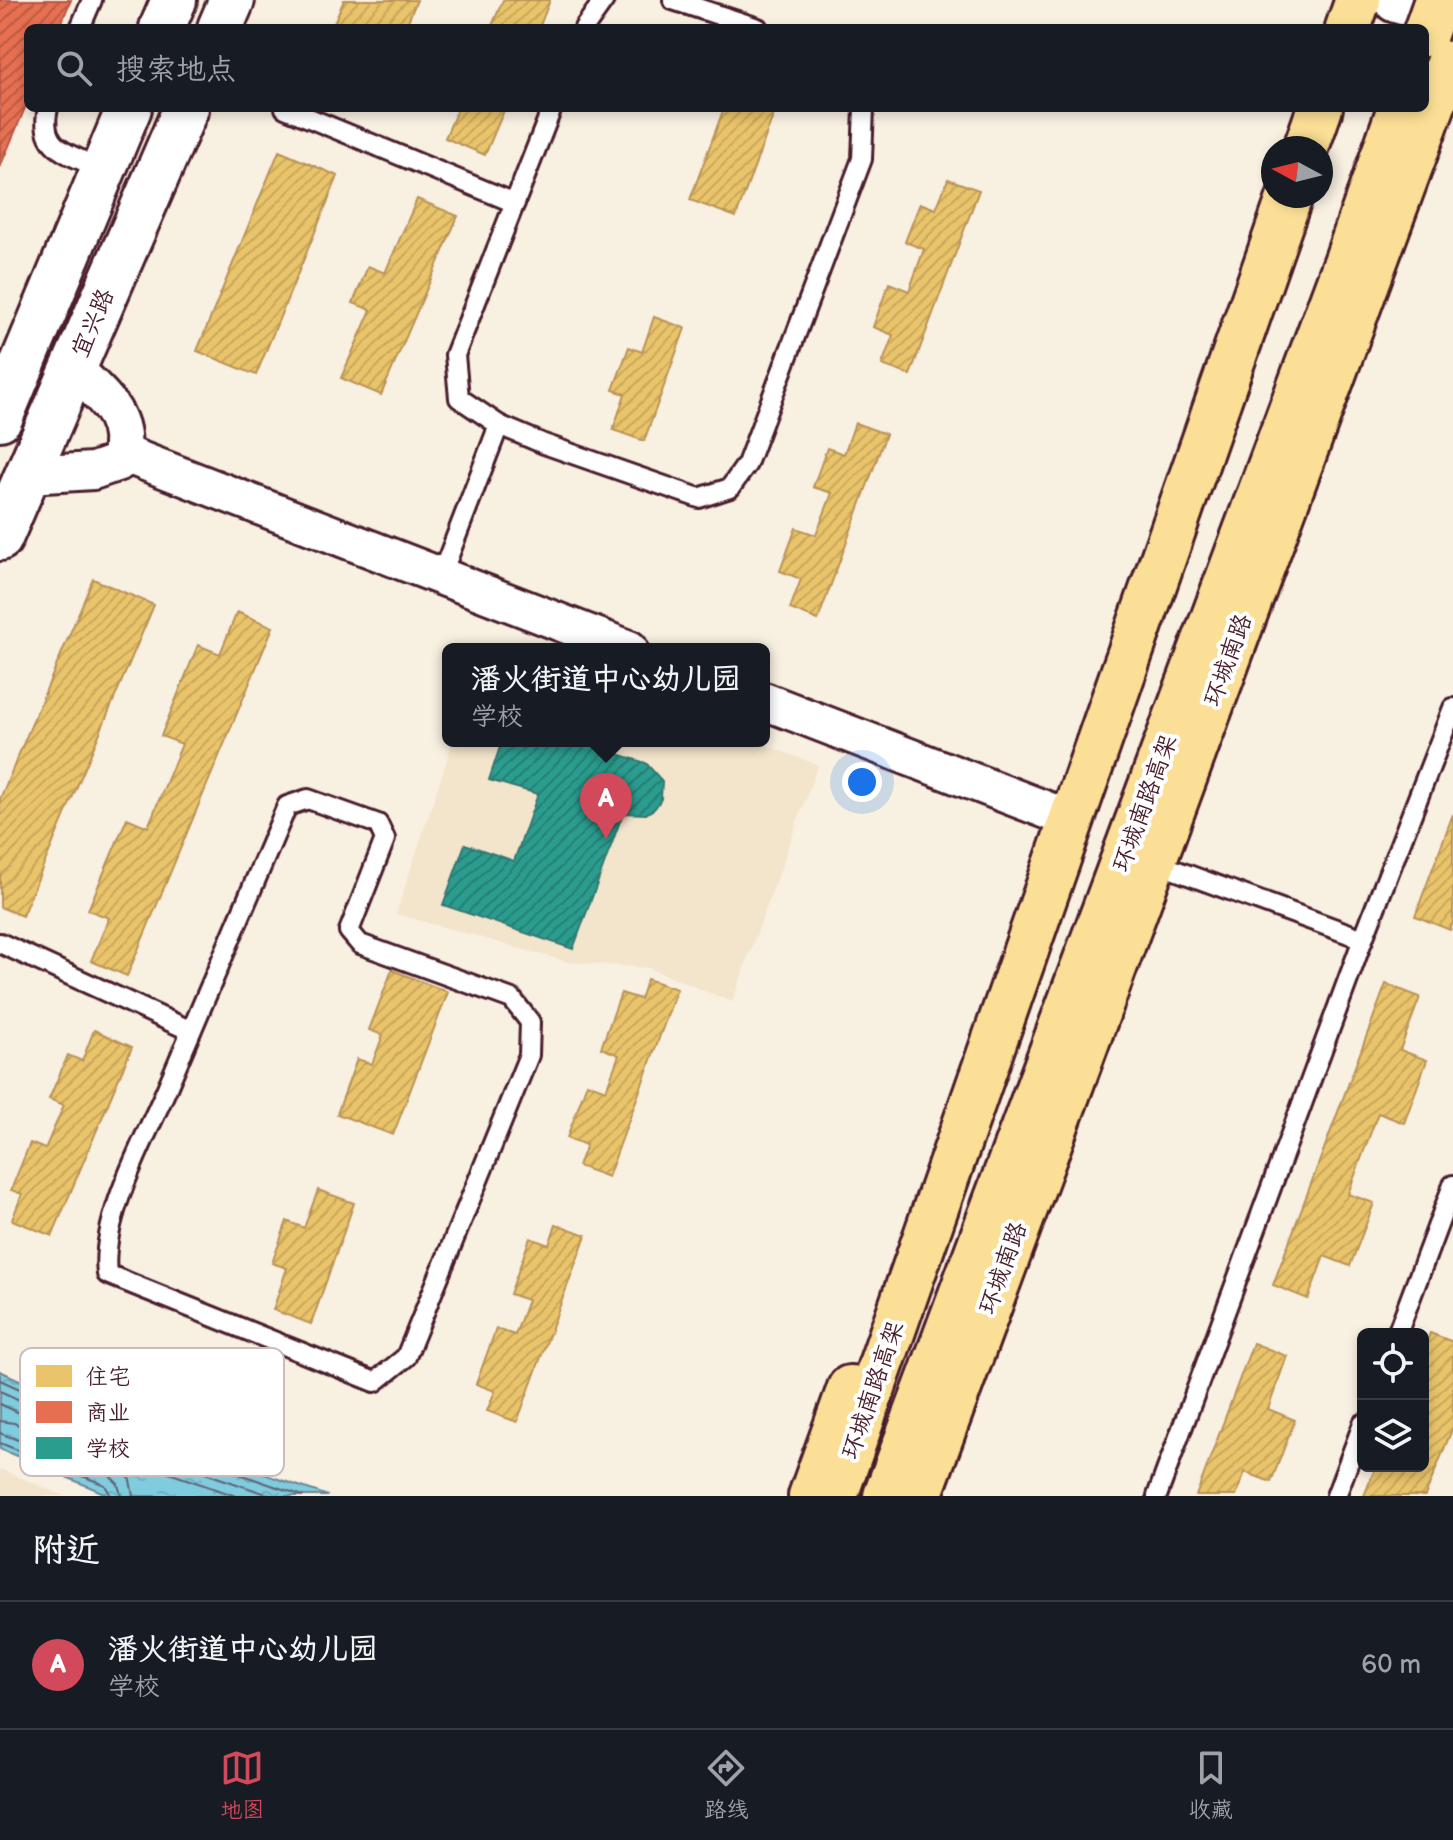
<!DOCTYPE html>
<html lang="zh">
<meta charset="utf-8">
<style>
body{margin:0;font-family:"Balsamiq Sans","LXGW WenKai TC",sans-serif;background:#242831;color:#f1f3f6}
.controls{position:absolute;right:24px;bottom:24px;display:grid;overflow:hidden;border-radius:12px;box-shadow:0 4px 12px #0003}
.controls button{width:72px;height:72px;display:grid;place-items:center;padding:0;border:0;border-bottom:2px solid #363941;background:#171b24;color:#f1f3f6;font:40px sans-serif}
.compass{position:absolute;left:1261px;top:136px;width:72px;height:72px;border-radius:50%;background:#171b24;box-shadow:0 4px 12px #0003;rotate:277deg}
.you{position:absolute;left:862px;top:782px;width:28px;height:28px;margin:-20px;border:6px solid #fff;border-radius:50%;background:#1a73e8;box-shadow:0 0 0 12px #1a73e833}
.badge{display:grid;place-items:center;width:52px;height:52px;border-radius:50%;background:#d1495b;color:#fff;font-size:26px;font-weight:700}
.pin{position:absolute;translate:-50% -66px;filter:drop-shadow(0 2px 4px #0008)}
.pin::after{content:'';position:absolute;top:42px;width:28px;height:24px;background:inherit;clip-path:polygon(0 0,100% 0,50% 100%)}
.popup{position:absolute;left:442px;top:643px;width:328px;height:104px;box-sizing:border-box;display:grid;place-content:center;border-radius:12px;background:#171b24;filter:drop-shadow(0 2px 6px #0005);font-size:26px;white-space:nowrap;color:#9ea1a6}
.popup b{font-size:30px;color:#f1f3f6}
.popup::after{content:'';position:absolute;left:50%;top:100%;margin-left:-16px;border:16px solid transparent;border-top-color:#171b24}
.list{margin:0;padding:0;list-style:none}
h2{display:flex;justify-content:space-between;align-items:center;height:104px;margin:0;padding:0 32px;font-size:34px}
h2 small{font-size:26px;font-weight:400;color:#9ea1a6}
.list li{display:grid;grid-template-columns:52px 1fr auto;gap:24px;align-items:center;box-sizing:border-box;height:128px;padding:0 32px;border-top:2px solid #363941}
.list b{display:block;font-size:30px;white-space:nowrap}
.list p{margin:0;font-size:26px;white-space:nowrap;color:#9ea1a6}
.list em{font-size:26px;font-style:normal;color:#9ea1a6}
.icon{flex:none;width:44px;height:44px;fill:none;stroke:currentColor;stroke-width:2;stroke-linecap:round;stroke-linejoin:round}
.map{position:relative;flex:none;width:1453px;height:1496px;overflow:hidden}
.search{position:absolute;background:#171b24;box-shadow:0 4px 12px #0003;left:24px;right:24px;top:24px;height:88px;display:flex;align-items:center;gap:20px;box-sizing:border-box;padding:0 28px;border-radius:12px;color:#9ea1a6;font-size:30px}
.sheet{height:232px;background:#171b24}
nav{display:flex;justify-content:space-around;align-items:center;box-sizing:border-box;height:112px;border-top:2px solid #363941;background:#171b24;font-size:22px;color:#9ea1a6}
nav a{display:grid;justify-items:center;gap:4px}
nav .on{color:#d1495b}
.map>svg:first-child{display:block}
.built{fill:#f3e5cc}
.water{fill:url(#water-ripples);stroke:#6a8797;stroke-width:2}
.homes{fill:url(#homes-hatch);stroke:#b99257;stroke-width:2}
.shops{fill:url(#shops-hatch);stroke:#b85746;stroke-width:2}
.schools{fill:url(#schools-hatch);stroke:#347771;stroke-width:2}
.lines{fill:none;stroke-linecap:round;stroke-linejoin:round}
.shore{stroke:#606473;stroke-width:2}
.service-casing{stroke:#4a1f2b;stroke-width:24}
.minor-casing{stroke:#4a1f2b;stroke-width:42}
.tertiary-casing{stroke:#4a1f2b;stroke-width:50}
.secondary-casing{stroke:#4a1f2b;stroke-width:50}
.primary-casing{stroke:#4a1f2b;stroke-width:50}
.trunk-casing{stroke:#4a1f2b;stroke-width:50}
.service{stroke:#fff;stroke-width:18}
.minor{stroke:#fff;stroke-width:36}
.tertiary{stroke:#fff;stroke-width:44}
.secondary{stroke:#fff;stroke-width:44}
.primary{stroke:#fbdf96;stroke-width:44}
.trunk{stroke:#fbdf96;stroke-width:44}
.trunk-bridge-casing{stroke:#4a1f2b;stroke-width:50;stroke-linecap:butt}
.trunk-bridge{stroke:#fbdf96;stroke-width:44}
.labels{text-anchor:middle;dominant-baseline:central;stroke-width:8;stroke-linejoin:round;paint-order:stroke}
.street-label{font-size:24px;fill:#4a1f2b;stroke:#fff}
.key{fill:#fff;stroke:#c9bcbf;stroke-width:2}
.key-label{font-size:22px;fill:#4a1f2b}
</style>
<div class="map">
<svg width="1453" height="1496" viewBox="0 0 1453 1496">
<defs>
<pattern id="water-ripples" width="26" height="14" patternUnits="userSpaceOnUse" patternTransform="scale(2)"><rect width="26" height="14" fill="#80ccdf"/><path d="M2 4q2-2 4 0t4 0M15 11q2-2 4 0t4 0" fill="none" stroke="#70afc0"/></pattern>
<pattern id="homes-hatch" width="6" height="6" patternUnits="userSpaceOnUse" patternTransform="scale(2)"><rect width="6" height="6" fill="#e9c46a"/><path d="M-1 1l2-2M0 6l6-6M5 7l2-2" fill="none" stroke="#c9a85c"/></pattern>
<pattern id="shops-hatch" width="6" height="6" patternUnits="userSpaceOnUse" patternTransform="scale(2)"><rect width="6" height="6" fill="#e76f51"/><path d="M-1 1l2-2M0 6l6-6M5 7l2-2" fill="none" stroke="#bd5b43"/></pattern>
<pattern id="schools-hatch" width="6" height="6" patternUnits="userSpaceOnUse" patternTransform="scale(2)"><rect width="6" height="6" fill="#2a9d8f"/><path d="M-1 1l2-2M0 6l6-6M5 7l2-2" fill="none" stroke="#267f75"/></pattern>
</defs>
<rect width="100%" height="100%" fill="#f8f0e1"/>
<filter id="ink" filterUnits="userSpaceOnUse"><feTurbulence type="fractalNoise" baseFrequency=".0125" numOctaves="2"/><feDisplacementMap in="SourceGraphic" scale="16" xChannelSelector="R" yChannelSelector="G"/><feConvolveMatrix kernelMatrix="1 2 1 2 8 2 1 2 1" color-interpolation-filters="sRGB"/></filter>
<g filter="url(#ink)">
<g class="built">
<path d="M453 741H755L818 765 732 1002 649 968 568 962 396 914Z"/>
<path d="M0 1469 65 1496H0Z"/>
</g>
<path class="water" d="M0 1371 104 1419 328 1496H111L0 1449Z"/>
<g class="homes">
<path d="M344 0H417L405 28H332Z"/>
<path d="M503 0H550L539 28H491Z"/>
<path d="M458 108H505L485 155 445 138Z"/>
<path d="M724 108H776L736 217 690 200Z"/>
<path d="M279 151 338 176 256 375 197 351Z"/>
<path d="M948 179 979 190 910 375 882 365 893 335 873 327 889 283 909 291 924 249 905 242 920 203 936 209Z"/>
<path d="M417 199 458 216 381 395 341 378 371 310 353 303 368 266 385 273Z"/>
<path d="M654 317 685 328 644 441 613 430 625 394 613 390 629 347 642 352Z"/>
<path d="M855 423 886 434 818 620 790 609 801 579 780 571 796 528 816 535 832 493 813 487 827 448 844 454Z"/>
<path d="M93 579 154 605 22 916 0 907V799Z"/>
<path d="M237 612 273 627 127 976 91 961 109 918 88 910 127 818 148 827 182 744 161 736 198 645 220 654Z"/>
<path d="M1453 814V922L1450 930 1415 916Z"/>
<path d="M392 970 448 992 393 1135 337 1114 357 1059 372 1064 383 1035 369 1030Z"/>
<path d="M647 979 677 989 608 1177 578 1166 586 1145 567 1138 587 1083 606 1090 619 1055 601 1048 621 993 640 999Z"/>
<path d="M1386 984 1420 997 1400 1050 1427 1060 1404 1123 1378 1113 1348 1194 1374 1203 1350 1266 1324 1256 1308 1299 1273 1285Z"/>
<path d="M94 1030 132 1047 52 1236 12 1220 22 1194 11 1190 30 1143 45 1149 64 1105 49 1099 68 1055 82 1061Z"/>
<path d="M318 1190 354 1203 311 1324 273 1310 287 1268 272 1263 287 1221 304 1228Z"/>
<path d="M556 1224 586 1235 517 1422 487 1411 495 1391 476 1384 496 1329 515 1335 528 1300 510 1294 530 1238 549 1245Z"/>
<path d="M1430 1333 1453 1342V1427L1425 1496H1364L1376 1466H1423V1350Z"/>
<path d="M1253 1343 1287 1356 1268 1409 1295 1420 1271 1482 1245 1472 1236 1496H1196Z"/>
</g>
<path class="shops" d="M0 0H71L59 28H28V101L0 167Z"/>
<path class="schools" d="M502 741H579L646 763 662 781 661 799 655 808 646 814 623 813 573 949 443 905 465 844 514 861 538 794 489 780Z"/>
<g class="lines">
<g class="shore">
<path d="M0 1380 101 1426 303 1496"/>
<path d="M0 1391 97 1436 272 1496"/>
<path d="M0 1404 93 1447 236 1496"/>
<path d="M0 1421 14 1423 118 1467 130 1480 133 1496"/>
<path d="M0 1433 110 1476 118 1484 121 1496"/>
<path d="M0 1443 105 1485 111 1496"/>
</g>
<defs>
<g id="service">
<path d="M673 0 758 28"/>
<path d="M80 28 92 0"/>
<path d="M584 28 604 0"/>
<path d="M48 108C38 151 70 153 103 170"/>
<path d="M285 108 515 203"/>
<path d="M552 108 455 355 459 398 499 425 544 444 699 498 730 488 747 464 862 159 864 108"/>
<path d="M441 576 499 425"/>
<path d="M308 799 378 824 385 839 349 931 360 944 512 999 530 1022 529 1055 406 1357 375 1382 107 1274C100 1218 145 1140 167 1088 207 994 247 900 287 806Z"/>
<path d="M1153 862 1363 939"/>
<path d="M0 943 191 1031"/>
<path d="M1397 1334 1453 1185"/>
<path d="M1157 1496 1363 939 1453 708"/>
<path d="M1336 1496 1363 1424"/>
</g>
<g id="minor">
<path d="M122 453 629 649"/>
<path d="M28 475 93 471 119 462C133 418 102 397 74 368"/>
<path d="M764 701 1057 814"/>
</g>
<g id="tertiary">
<path d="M162 28 174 0"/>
<path d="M220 28 232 0"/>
<path d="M0 418 129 108"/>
<path d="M0 538 186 108"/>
</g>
<path id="secondary" d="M1396 0 1453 17"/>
<g id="primary">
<path d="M811 1496 850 1388"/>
<path d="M919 1496 1453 50"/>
</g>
<g id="trunk">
<path d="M1348 28 1358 0"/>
<path d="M1306 148 1320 108"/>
<path d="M835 1496 1290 196"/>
<path d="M886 1496 1347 260 1400 108"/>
</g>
</defs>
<use href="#service" class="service-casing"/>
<use href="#minor" class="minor-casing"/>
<use href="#tertiary" class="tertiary-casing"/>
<use href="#secondary" class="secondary-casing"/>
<use href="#primary" class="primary-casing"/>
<use href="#trunk" class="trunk-casing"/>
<use href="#service" class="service"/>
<use href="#minor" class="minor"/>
<use href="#tertiary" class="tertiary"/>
<use href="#secondary" class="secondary"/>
<use href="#primary" class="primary"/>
<use href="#trunk" class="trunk"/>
<defs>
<path id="trunk-bridge" d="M1425 34 1437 0"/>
</defs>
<use href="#trunk-bridge" class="trunk-bridge-casing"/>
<use href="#trunk-bridge" class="trunk-bridge"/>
</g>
</g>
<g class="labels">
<g class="street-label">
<text transform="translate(93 323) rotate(-67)">宜兴路</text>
<text transform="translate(1228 660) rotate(-70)">环城南路</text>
<text transform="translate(1145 803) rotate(-70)">环城南路高架</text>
<text transform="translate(1003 1268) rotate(-70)">环城南路</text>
<text transform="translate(873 1390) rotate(-71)">环城南路高架</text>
</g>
</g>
<rect x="20" y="1348" width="264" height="128" rx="12" class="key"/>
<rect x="36" y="1365" width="36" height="22" fill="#e9c46a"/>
<rect x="36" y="1401" width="36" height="22" fill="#e76f51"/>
<rect x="36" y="1437" width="36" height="22" fill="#2a9d8f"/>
<g class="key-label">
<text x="86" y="1384">住宅</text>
<text x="86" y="1420">商业</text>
<text x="86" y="1456">学校</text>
</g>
</svg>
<div class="controls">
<button><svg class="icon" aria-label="locate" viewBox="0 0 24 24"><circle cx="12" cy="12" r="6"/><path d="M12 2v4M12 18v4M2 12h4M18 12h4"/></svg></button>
<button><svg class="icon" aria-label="layers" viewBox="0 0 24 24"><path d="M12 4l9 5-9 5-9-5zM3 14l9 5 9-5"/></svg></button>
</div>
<svg class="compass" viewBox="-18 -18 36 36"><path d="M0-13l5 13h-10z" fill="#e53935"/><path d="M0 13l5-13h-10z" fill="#9ea1a6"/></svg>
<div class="you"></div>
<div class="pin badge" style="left:606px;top:839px">A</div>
<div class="popup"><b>潘火街道中心幼儿园</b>学校</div>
<div class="search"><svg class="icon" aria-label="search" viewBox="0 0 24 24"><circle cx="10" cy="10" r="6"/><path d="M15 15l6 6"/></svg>搜索地点</div>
</div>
<section class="sheet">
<h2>附近<small></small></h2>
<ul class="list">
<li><span class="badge">A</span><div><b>潘火街道中心幼儿园</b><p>学校</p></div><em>60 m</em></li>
</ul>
</section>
<nav>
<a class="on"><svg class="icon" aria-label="map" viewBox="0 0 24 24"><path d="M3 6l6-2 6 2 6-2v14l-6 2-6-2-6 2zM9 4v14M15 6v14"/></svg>地图</a>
<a><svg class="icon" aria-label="directions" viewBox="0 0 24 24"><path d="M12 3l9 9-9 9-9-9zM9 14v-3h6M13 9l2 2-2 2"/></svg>路线</a>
<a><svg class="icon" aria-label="saved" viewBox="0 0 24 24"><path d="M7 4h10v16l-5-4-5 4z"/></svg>收藏</a>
</nav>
